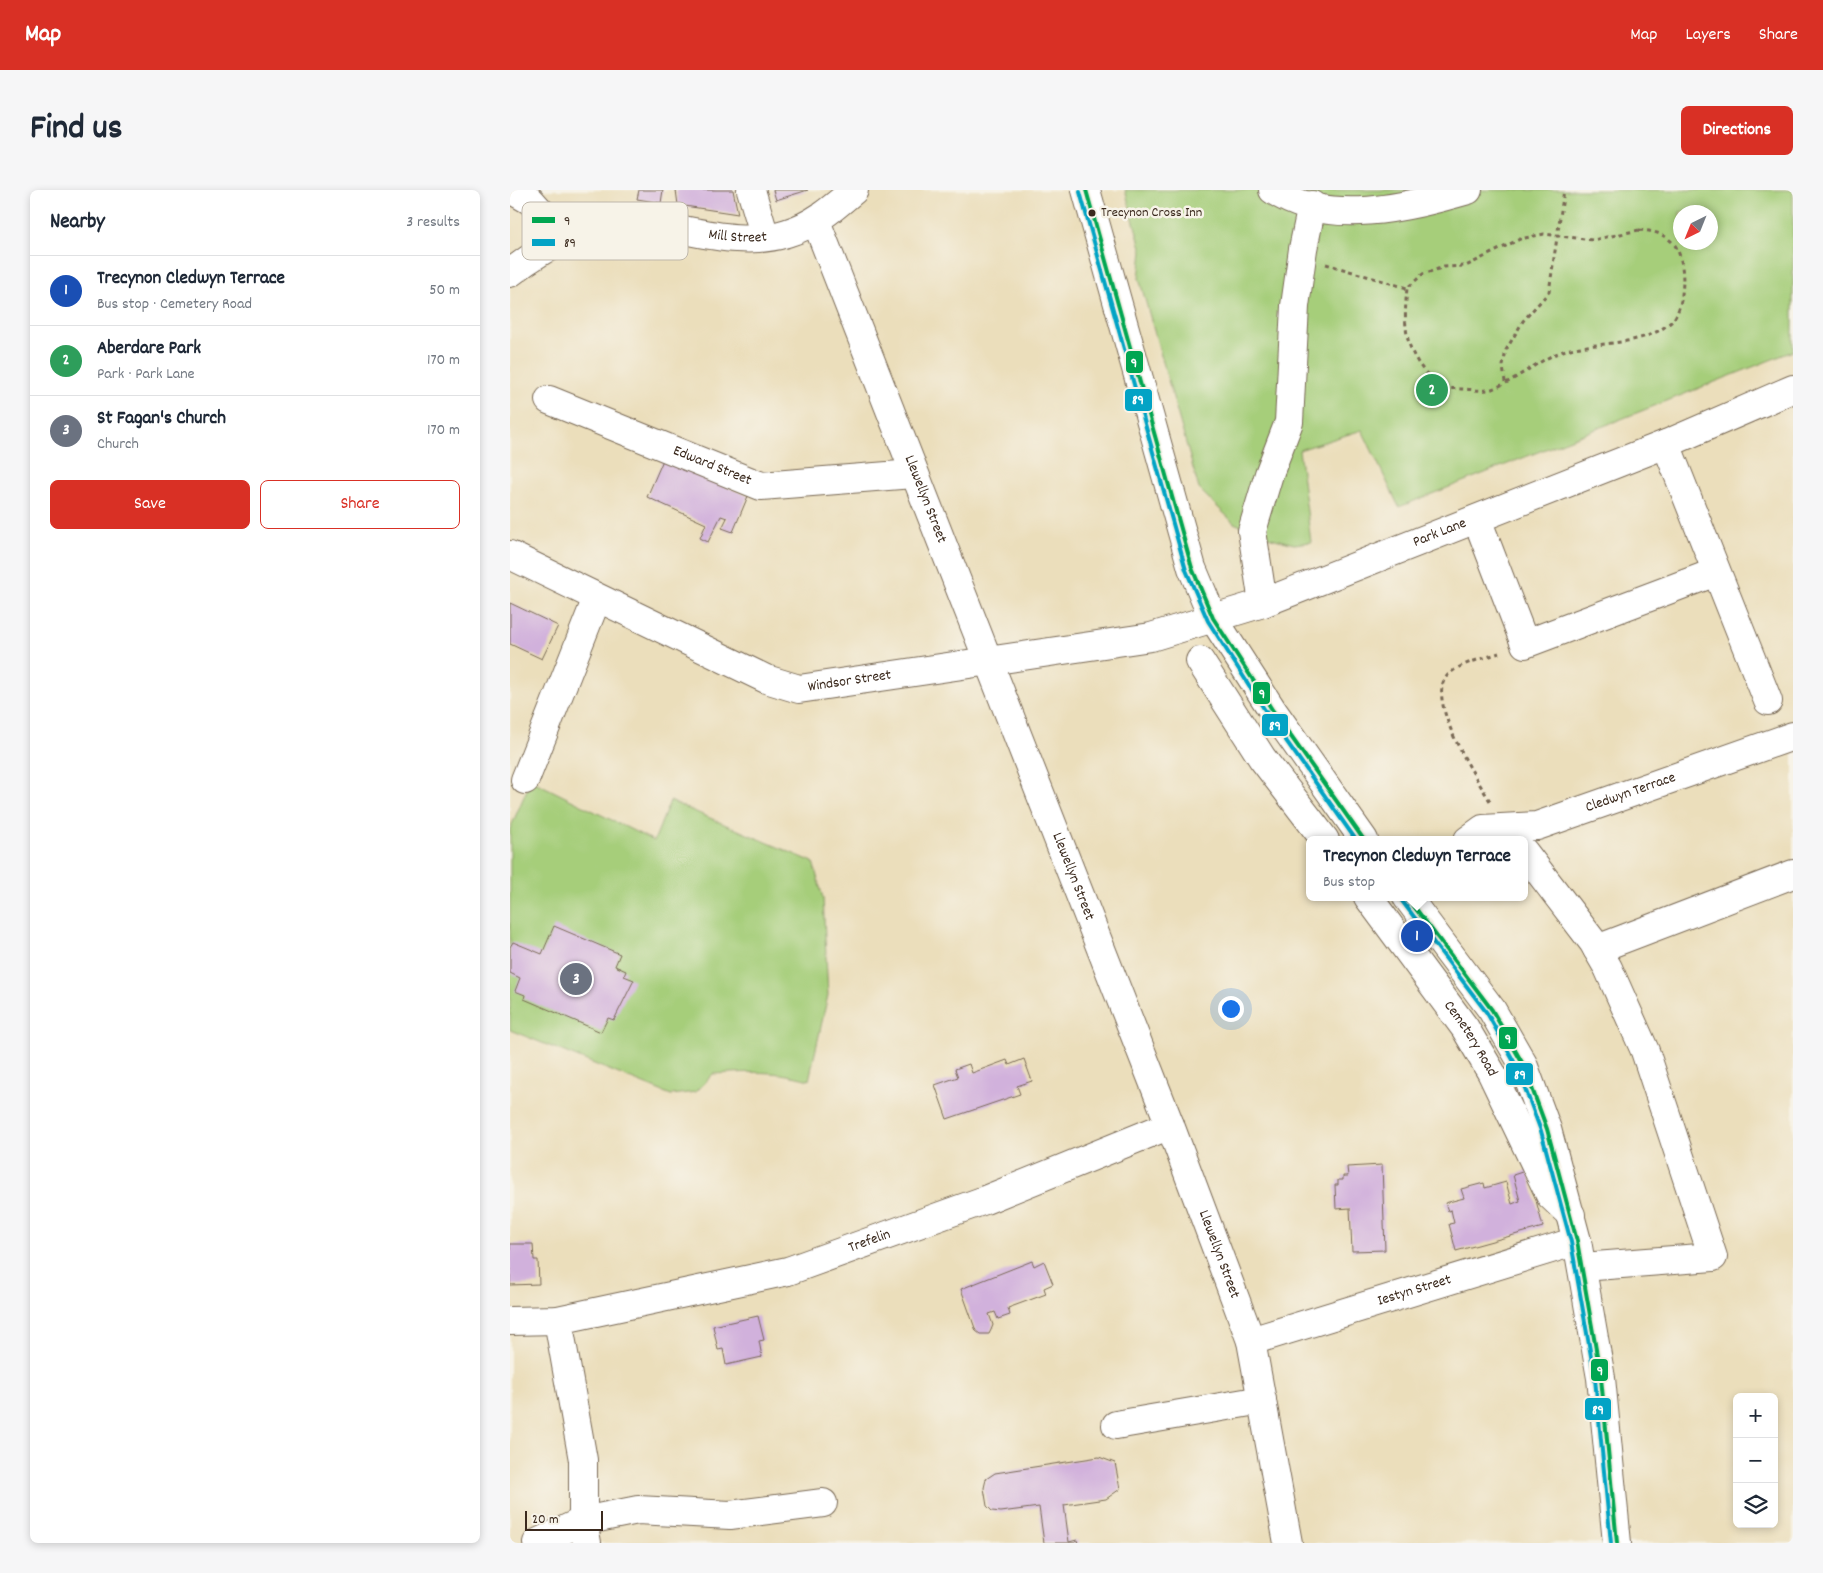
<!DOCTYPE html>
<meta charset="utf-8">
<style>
body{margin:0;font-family:Dekko,sans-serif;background:#f6f6f7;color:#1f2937}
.controls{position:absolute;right:15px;bottom:15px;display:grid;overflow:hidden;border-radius:8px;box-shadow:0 2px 8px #0003}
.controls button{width:45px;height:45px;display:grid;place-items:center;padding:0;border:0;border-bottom:1px solid #e0e1e3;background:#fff;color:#1f2937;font:25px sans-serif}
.compass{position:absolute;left:1163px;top:15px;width:45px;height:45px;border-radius:50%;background:#fff;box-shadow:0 2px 8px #0003;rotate:223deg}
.scale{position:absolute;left:15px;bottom:12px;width:78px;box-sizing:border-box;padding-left:5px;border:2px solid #3b2a1e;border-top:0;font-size:14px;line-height:18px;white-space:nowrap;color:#3b2a1e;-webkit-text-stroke:4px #f7f3e8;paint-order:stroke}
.you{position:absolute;left:720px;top:818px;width:18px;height:18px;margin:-12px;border:4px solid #fff;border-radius:50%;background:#1a73e8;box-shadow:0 0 0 8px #1a73e833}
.badge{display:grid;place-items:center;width:32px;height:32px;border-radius:50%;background:#d93025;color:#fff;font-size:16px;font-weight:700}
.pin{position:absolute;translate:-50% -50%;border:2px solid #fff;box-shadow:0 1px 5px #0006}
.popup{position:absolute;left:796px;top:646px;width:222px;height:65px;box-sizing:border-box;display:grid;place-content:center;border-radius:8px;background:#fff;filter:drop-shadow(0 1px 4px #0005);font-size:16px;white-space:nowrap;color:#747a83}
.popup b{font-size:19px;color:#1f2937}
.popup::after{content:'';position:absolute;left:50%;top:100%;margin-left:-10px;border:10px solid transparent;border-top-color:#fff}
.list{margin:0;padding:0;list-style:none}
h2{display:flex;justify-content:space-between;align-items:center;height:65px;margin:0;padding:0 20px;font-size:21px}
h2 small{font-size:16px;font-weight:400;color:#747a83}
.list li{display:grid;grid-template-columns:32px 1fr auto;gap:15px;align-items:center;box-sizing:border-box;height:70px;padding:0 20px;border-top:1px solid #e0e1e3}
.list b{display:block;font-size:19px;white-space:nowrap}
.list p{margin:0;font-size:16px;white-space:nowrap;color:#747a83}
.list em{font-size:16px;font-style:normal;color:#747a83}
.actions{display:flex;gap:10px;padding:15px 20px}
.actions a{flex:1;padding:11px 0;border:1px solid #d93025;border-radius:8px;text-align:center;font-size:18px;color:#d93025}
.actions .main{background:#d93025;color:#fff}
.icon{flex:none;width:28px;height:28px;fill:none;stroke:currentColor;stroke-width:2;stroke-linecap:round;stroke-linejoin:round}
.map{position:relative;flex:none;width:1283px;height:1353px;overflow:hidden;border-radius:8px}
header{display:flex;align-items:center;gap:30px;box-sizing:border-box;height:70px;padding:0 25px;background:#d93025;color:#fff}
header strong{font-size:24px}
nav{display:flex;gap:28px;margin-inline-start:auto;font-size:18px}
.intro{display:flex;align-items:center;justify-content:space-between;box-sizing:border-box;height:120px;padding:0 30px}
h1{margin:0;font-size:35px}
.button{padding:12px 22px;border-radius:8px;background:#d93025;color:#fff;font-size:18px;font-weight:700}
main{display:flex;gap:30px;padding:0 30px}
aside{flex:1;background:#fff;border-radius:8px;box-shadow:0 2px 8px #0003}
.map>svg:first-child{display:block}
.green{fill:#a6ce7a;stroke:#707c4c;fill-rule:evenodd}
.building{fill:#d1b1dc}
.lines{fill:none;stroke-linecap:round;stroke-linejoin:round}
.minor-casing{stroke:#796955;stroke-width:30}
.major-casing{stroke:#796955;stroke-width:30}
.path{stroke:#796955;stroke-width:3;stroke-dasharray:4 4;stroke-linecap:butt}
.minor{stroke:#fff;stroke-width:28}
.major{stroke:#fff;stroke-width:28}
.bus-1-casing{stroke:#f7f3e8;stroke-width:8}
.bus-2-casing{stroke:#f7f3e8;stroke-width:8}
.bus-1{stroke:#00a651;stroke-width:4}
.bus-2{stroke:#03a3c5;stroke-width:4}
.bus-dot{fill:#3b2a1e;stroke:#f7f3e8;stroke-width:2}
.labels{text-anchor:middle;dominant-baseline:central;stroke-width:5;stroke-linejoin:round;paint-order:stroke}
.bus-label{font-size:14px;fill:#3b2a1e;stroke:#f7f3e8;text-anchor:start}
.street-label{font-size:15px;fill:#3b2a1e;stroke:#f7f3e8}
.key{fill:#f7f3e8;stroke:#bfb7ab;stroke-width:1}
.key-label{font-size:14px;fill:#3b2a1e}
.line-badge{stroke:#f7f3e8;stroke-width:2}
.badge-label{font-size:14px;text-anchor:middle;font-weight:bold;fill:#fff}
</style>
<header>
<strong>Map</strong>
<nav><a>Map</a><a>Layers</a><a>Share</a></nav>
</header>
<div class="intro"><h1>Find us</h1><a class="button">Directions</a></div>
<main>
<aside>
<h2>Nearby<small>3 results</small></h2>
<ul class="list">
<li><span class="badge" style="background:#1a4fb4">1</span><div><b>Trecynon Cledwyn Terrace</b><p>Bus stop · Cemetery Road</p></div><em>50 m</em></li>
<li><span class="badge" style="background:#2e9e5b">2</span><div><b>Aberdare Park</b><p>Park · Park Lane</p></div><em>170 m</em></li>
<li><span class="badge" style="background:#6b7280">3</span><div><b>St Fagan's Church</b><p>Church</p></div><em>170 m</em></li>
</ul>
<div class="actions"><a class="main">Save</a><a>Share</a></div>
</aside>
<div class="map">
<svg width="1283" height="1353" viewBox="0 0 1283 1353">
<rect width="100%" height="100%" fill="#f7f3e8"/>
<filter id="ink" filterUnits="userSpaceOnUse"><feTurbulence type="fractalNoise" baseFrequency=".02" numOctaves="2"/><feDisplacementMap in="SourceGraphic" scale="10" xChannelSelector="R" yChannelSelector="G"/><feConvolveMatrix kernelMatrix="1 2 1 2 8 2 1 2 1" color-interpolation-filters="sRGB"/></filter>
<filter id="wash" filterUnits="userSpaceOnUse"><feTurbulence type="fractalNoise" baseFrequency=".0096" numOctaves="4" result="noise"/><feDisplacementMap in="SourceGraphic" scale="20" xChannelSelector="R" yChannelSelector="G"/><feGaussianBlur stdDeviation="1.12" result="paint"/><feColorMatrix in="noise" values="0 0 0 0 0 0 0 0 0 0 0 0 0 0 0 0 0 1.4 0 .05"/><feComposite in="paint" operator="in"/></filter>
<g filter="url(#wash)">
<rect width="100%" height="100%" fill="#ebdebb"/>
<g class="green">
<path d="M615 0H1283V161L889 317 852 240 789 260 801 352 784 354 754 346 724 333 689 299 629 88 632 61ZM1170 22H1200V52H1170Z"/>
<path d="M21 590 144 651 160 611 303 672 313 708 318 805 299 890C264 880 239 882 203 884L186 902 161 905 0 840V639Z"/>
</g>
<g id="blocks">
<g class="building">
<path d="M129 0H153L151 13 127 9Z"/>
<path d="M166 0H223L228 24 168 15Z"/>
<path d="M263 0H298L266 10Z"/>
<path d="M153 270 238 306 223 342 212 338 217 328 211 326 198 352 190 348 196 334 137 307Z"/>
<path d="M0 413 48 436 32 469 0 454Z"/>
<path d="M44 736 110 764 105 776 116 781 114 786 124 790 104 830 98 828 91 842 14 809 15 805 5 801 10 788 0 783V757L3 752 32 764Z"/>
<path d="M514 869 522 891 507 896 510 904 437 929 425 895 448 887 445 879 459 874 462 883 497 870 499 875Z"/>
<path d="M872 975 875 1060 842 1061 840 1018 826 1019 825 995H828V990H833V986H838L837 977Z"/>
<path d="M1018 980 1033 1037 946 1061 939 1034 944 1033 941 1020 938 1021 935 1013 954 1008 951 999 974 993 975 998 996 992 1002 1014 1010 1011 1003 985Z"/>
<path d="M0 1054H23L24 1070H28L29 1094 0 1095Z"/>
<path d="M522 1071 524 1076 534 1071 543 1094 534 1098 536 1104 498 1118 500 1125 488 1129 485 1122 479 1124 483 1135 481 1140 479 1144H470L466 1141 451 1099Z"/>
<path d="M248 1126 254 1150 249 1151 252 1167 216 1175 213 1159 208 1160 203 1136Z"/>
<path d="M589 1267 605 1273 610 1299 596 1309 554 1315 559 1352 567 1350 568 1353H534L529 1317 491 1322 482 1321 477 1316 474 1298 476 1289 485 1283Z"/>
</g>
</g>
</g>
<g filter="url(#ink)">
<use href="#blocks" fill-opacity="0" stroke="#796955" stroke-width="1"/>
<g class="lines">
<defs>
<g id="minor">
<path d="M2 0 21 11 53 47"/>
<path d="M241 0 255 47"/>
<path d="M763 0C818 38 898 17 958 0"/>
<path id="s1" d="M306 31 660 935 741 1151 778 1353"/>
<path id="s2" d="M39 210 251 296 403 284"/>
<path d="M1156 254 1258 511"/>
<path d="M967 329 1015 454 1206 382"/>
<path id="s3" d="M0 365 256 489 289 499 641 447 753 413 1156 254 1283 199"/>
<path d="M753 413 742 341 759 284 779 232 785 116 793 59 802 15"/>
<path d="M690 471 752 568 815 650"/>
<path d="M15 590 87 408"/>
<path id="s4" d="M958 650 973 639 1027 636 1283 546"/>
<path d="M1014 662 1083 752 1098 778 1135 861 1203 1067 1072 1077"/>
<path id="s5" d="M858 707 955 838 981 882 1040 1005 1061 1025"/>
<path d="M1087 759 1283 684"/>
<path d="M48 1130 73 1270V1331L77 1353"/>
<path id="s6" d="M0 1131 48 1130 278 1081 475 1010 660 935"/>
<path id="s7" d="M741 1151 1067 1051"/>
<path d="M606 1235 752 1210"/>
<path d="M27 1353 73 1331 128 1320 220 1325 313 1313"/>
</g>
<g id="major">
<path d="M576 0 682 378 703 428 763 521 854 650"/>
<path id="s8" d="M0 83C42 50 90 27 145 35 187 41 233 57 277 43 304 35 323 18 344 0"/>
<path d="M897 707 982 820 1013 874 1037 939 1067 1051 1091 1188 1107 1353"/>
</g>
</defs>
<use href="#minor" class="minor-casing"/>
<use href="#major" class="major-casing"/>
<g class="path">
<path d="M1129 40C1143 41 1153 43 1163 53 1177 67 1176 119 1161 132 1133 157 1090 151 1056 160 1030 168 1008 190 982 199 974 202 961 199 952 199 947 198 938 199 933 198 927 196 920 188 916 183 893 157 894 131 897 98L913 84 934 77 956 76 1010 49 1034 44 1083 50Z"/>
<path d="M816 74 897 98"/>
<path d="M995 192 993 176 996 160 1013 131 1039 102 1054 0"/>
<path d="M980 611C966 588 915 510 937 486 949 473 973 469 989 463"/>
</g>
<use href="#minor" class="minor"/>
<use href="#major" class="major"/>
<defs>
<g id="bus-1">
<path d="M576 0 682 378 703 428 763 521 854 650"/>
<path d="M897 707 982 820 1013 874 1037 939 1067 1051 1091 1188 1107 1353"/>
</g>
<g id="bus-2">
<path d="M570 2 676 380 698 431 758 525 846 650"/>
<path d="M892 711 977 823 1007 877 1031 941 1061 1052 1085 1189 1101 1353"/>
</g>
</defs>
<use href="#bus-1" class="bus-1-casing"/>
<use href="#bus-2" class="bus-2-casing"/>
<use href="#bus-1" class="bus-1"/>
<use href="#bus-2" class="bus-2"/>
</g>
</g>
<circle class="bus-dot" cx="582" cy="23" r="4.5"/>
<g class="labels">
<g class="bus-label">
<text x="591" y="23">Trecynon Cross Inn</text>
</g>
<g class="street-label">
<text stroke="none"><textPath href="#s8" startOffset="241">Mill Street</textPath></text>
<text stroke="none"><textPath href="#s2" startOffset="176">Edward Street</textPath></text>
<text stroke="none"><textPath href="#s1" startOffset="299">Llewellyn Street</textPath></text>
<text stroke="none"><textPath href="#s3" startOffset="982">Park Lane</textPath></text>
<text stroke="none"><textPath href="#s3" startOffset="370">Windsor Street</textPath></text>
<text stroke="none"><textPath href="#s4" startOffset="172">Cledwyn Terrace</textPath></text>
<text stroke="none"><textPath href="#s1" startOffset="704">Llewellyn Street</textPath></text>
<text stroke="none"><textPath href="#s5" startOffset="175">Cemetery Road</textPath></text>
<text stroke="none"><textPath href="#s6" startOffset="370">Trefelin</textPath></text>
<text stroke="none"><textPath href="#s1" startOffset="1109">Llewellyn Street</textPath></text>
<text stroke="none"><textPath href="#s7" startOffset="171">Iestyn Street</textPath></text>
</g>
</g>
<rect x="12" y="12" width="166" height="58" rx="8" class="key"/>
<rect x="22" y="27" width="23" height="6" fill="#00a651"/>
<rect x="22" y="49" width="23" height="7" fill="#03a3c5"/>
<g class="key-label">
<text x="54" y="35">9</text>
<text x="54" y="57">89</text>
</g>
<g class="line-badge">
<rect x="615" y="160" width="19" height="24" rx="5" fill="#00a651"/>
<rect x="614" y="198" width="29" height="24" rx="5" fill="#03a3c5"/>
<rect x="742" y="491" width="19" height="24" rx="5" fill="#00a651"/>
<rect x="751" y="523" width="28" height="24" rx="5" fill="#03a3c5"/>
<rect x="988" y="836" width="20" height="24" rx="5" fill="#00a651"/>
<rect x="995" y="872" width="29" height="24" rx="5" fill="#03a3c5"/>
<rect x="1080" y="1168" width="19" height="24" rx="5" fill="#00a651"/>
<rect x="1074" y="1207" width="28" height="24" rx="5" fill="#03a3c5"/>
</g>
<g class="badge-label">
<text x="624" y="177">9</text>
<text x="628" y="214">89</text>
<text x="752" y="508">9</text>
<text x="765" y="540">89</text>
<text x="998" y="853">9</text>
<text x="1010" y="889">89</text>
<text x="1090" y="1185">9</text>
<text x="1088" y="1224">89</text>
</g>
</svg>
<div class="controls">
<button>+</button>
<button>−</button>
<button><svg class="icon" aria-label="layers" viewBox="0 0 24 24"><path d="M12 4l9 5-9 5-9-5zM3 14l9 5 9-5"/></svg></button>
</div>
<svg class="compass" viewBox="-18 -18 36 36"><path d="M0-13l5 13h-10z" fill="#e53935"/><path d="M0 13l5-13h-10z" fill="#747a83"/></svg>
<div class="scale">20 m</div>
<div class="you"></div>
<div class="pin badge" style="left:907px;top:746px;background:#1a4fb4">1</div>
<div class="popup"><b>Trecynon Cledwyn Terrace</b>Bus stop</div>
<div class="pin badge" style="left:922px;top:200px;background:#2e9e5b">2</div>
<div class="pin badge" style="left:66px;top:789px;background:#6b7280">3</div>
</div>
</main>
